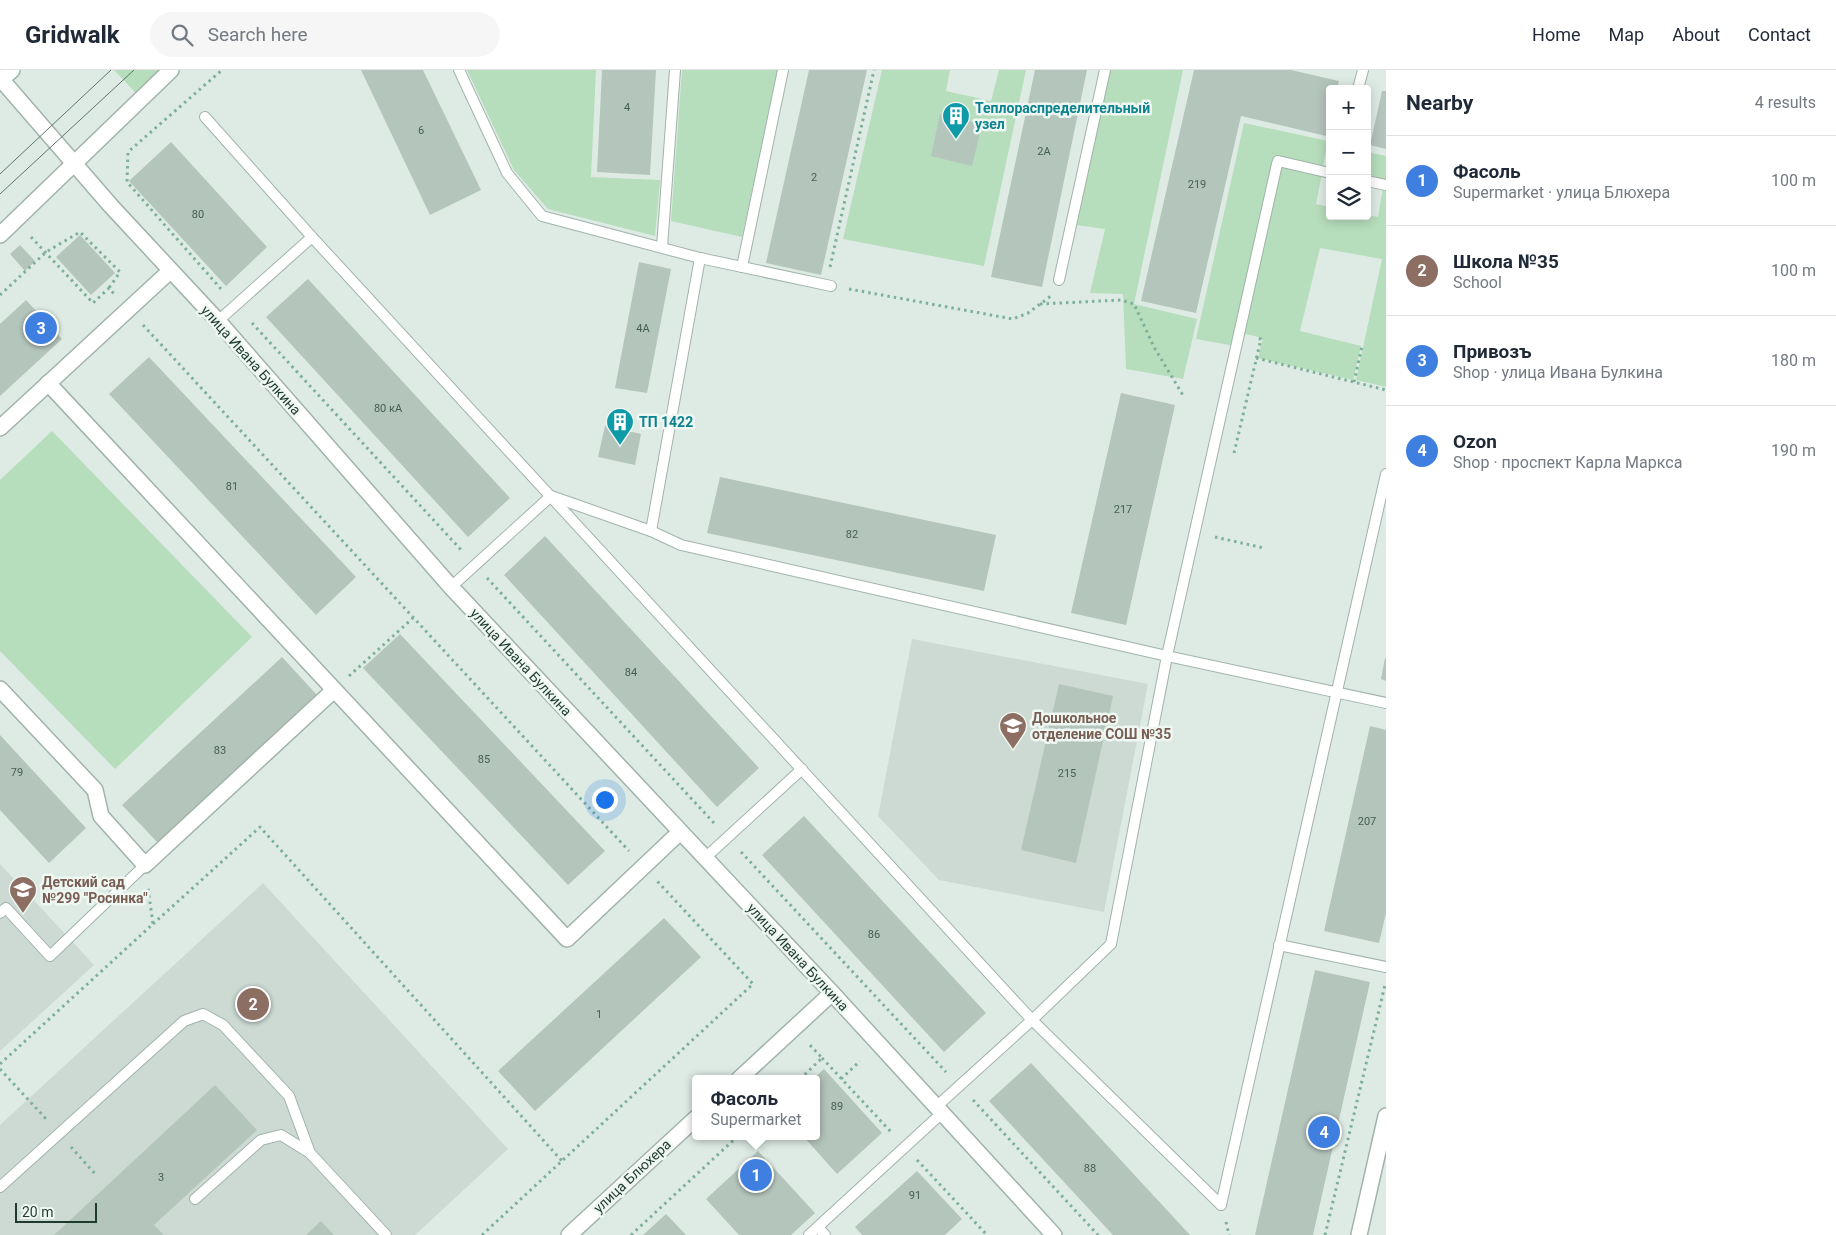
<!DOCTYPE html>
<meta charset="utf-8">
<style>
body{margin:0;font-family:Roboto,sans-serif;background:#f6f6f7;color:#1f2937}
.controls{position:absolute;right:15px;top:15px;display:grid;overflow:hidden;border-radius:5px;box-shadow:0 2px 12px #0003}
.controls button{width:45px;height:45px;display:grid;place-items:center;padding:0;border:0;border-bottom:1px solid #e0e1e3;background:#fff;color:#1f2937;font:25px sans-serif}
.scale{position:absolute;left:15px;bottom:12px;width:82px;box-sizing:border-box;padding-left:5px;border:2px solid #1f3b30;border-top:0;font-size:14px;line-height:18px;white-space:nowrap;color:#1f3b30;-webkit-text-stroke:4px #eff7f2;paint-order:stroke}
.you{position:absolute;left:604px;top:729px;width:18px;height:18px;margin:-12px;border:4px solid #fff;border-radius:50%;background:#1a73e8;box-shadow:0 0 0 8px #1a73e833}
.badge{display:grid;place-items:center;width:32px;height:32px;border-radius:50%;background:#2563eb;color:#fff;font-size:16px;font-weight:700}
.pin{position:absolute;translate:-50% -50%;border:2px solid #fff;box-shadow:0 1px 5px #0006}
.popup{position:absolute;left:692px;top:1005px;width:128px;height:65px;box-sizing:border-box;display:grid;place-content:center;border-radius:5px;background:#fff;filter:drop-shadow(0 1px 4px #0005);font-size:16px;white-space:nowrap;color:#747a83}
.popup b{font-size:19px;color:#1f2937}
.popup::after{content:'';position:absolute;left:50%;top:100%;margin-left:-10px;border:10px solid transparent;border-top-color:#fff}
.list{margin:0;padding:0;list-style:none}
h2{display:flex;justify-content:space-between;align-items:center;height:65px;margin:0;padding:0 20px;font-size:21px}
h2 small{font-size:16px;font-weight:400;color:#747a83}
.list li{display:grid;grid-template-columns:32px 1fr auto;gap:15px;align-items:center;box-sizing:border-box;height:90px;padding:0 20px;border-top:1px solid #e0e1e3}
.list b{display:block;font-size:19px;white-space:nowrap}
.list p{margin:0;font-size:16px;white-space:nowrap;color:#747a83}
.list em{font-size:16px;font-style:normal;color:#747a83}
.icon{flex:none;width:28px;height:28px;fill:none;stroke:currentColor;stroke-width:2;stroke-linecap:round;stroke-linejoin:round}
.map{position:relative;flex:none;width:1386px;height:1165px;overflow:hidden}
header{display:flex;align-items:center;gap:30px;box-sizing:border-box;height:70px;padding:0 25px;background:#fff;border-bottom:1px solid #e0e1e3}
header strong{font-size:24px}
nav{display:flex;gap:28px;margin-inline-start:auto;font-size:18px}
.search{width:350px;height:45px;background:#f6f6f7;display:flex;align-items:center;gap:12px;box-sizing:border-box;padding:0 18px;border-radius:28px;color:#747a83;font-size:19px}
main{display:flex}
aside{flex:1;background:#fff}
.map>svg:first-child{display:block}
.built{fill:#ccdad3}
.green{fill:#b6ddbc}
.building{fill:#b4c5bc}
.lines{fill:none;stroke-linecap:round;stroke-linejoin:round}
.lane-casing{stroke:#a1b3aa;stroke-width:12}
.street-casing{stroke:#a1b3aa;stroke-width:18}
.secondary-casing{stroke:#9db7ab;stroke-width:18}
.path{stroke:#7db09b;stroke-width:3;stroke-dasharray:2.5 4;stroke-linecap:butt}
.lane{stroke:#fff;stroke-width:10}
.street{stroke:#fff;stroke-width:15}
.secondary{stroke:#fff;stroke-width:15}
.tram{stroke:#59776c;stroke-width:1}
.labels{text-anchor:middle;dominant-baseline:central;stroke-width:5;stroke-linejoin:round;paint-order:stroke}
.number-label{font-size:11px;fill:#445e53}
.culture-label{font-size:14px;font-weight:bold;fill:#0d838f;stroke:#eff7f2;text-anchor:start}
.street-label{font-size:14px;fill:#1f3b30;stroke:#eff7f2}
.education-label{font-size:14px;font-weight:bold;fill:#785e54;stroke:#eff7f2;text-anchor:start}
</style>
<header>
<strong>Gridwalk</strong>
<div class="search"><svg class="icon" aria-label="search" viewBox="0 0 24 24"><circle cx="10" cy="10" r="6"/><path d="M15 15l6 6"/></svg>Search here</div>
<nav><a>Home</a><a>Map</a><a>About</a><a>Contact</a></nav>
</header>
<main>
<div class="map">
<svg width="1386" height="1165" viewBox="0 0 1386 1165">
<rect width="100%" height="100%" fill="#deebe4"/>
<g class="built">
<path d="M912 569 1148 614 1104 842 939 810 878 746Z"/>
<path d="M0 794 94 895 0 981Z"/>
<path d="M263 813 508 1079 415 1165H0V1055Z"/>
</g>
<g class="green">
<path d="M114 0H161L136 23Z"/>
<path d="M467 0H596L591 107 660 110 655 166 548 139 514 100Z"/>
<path d="M682 0H778L742 167 671 151Z"/>
<path d="M882 0H950L946 21 991 31 999 0H1026L984 196 843 169Z"/>
<path d="M1110 0H1183L1134 234 1197 249 1183 309 1126 299 1123 224 1090 223 1105 159 1076 155Z"/>
<path d="M1244 53 1328 71 1322 100 1278 89 1235 276 1196 269Z"/>
<path d="M1367 82 1386 86V113L1367 109Z"/>
<path d="M1280 94 1322 103 1316 134 1330 137V146L1367 145 1378 147 1383 118H1386V317L1356 310 1382 189 1320 178 1300 261 1361 276 1353 310 1258 288 1263 268 1241 263Z"/>
<path d="M52 361 252 567 115 699 0 581V410Z"/>
</g>
<g class="building">
<path d="M361 0H423L481 120 430 145Z"/>
<path d="M602 0H656L650 105 597 102Z"/>
<path d="M809 0H867L821 205 766 193Z"/>
<path d="M1035 0H1087L1042 217 991 207Z"/>
<path d="M1194 0H1291L1339 11 1337 19H1330V51L1326 66 1241 46 1196 243 1141 231Z"/>
<path d="M1382 21H1386V79L1370 75Z"/>
<path d="M940 44 982 54 972 96 931 86Z"/>
<path d="M171 72 267 177 226 216 129 111Z"/>
<path d="M80 165 115 203 91 225 56 187Z"/>
<path d="M20 175 35 191 25 201 10 184Z"/>
<path d="M639 192 671 199 647 323 615 318Z"/>
<path d="M308 209 510 428 468 467 266 247Z"/>
<path d="M26 230 62 269 0 326V254Z"/>
<path d="M149 287 356 507 316 545 109 324Z"/>
<path d="M1121 323 1175 335 1126 555 1071 543Z"/>
<path d="M605 356 641 364 635 395 598 387Z"/>
<path d="M720 407 996 465 984 521 707 463Z"/>
<path d="M545 466 759 698 717 737 504 505Z"/>
<path d="M400 564 605 781 568 815 363 598Z"/>
<path d="M282 587 317 625 158 773 122 735Z"/>
<path d="M1385 588 1386 589V611L1381 609Z"/>
<path d="M1059 614 1113 626 1076 793 1021 780Z"/>
<path d="M1370 656 1386 660V843L1379 873 1324 861Z"/>
<path d="M0 665 86 758 49 793 0 740Z"/>
<path d="M804 746 986 943 944 982 762 785Z"/>
<path d="M664 848 701 887 535 1041 498 1001Z"/>
<path d="M1315 900 1370 912 1313 1165H1255Z"/>
<path d="M1031 993 1190 1165H1113L989 1031Z"/>
<path d="M824 999 882 1063 837 1104 803 1066H816V1009H813Z"/>
<path d="M215 1015 257 1060 154 1155 164 1165H54Z"/>
<path d="M758 1081 815 1143 791 1165H739L706 1129Z"/>
<path d="M917 1101 962 1149 945 1165H862L855 1157Z"/>
<path d="M666 1144 686 1165H643Z"/>
<path d="M321 1151 334 1165H306Z"/>
</g>
<g class="lines">
<defs>
<g id="lane">
<path d="M459 0 507 103 542 146 700 188 831 216"/>
<path d="M1358 19 1363 0"/>
<path d="M205 47 312 167 1032 950 1221 1135"/>
<path d="M1367 111 1386 115"/>
<path d="M662 177 675 0"/>
<path d="M742 197 783 0"/>
<path d="M1059 210 1105 0"/>
<path d="M218 251 312 167"/>
<path d="M651 461 700 188"/>
<path d="M451 517 551 426 651 461 681 475 1167 586 1386 633"/>
<path d="M705 788 802 699"/>
<path d="M0 843 6 838 50 886 145 795"/>
<path d="M1279 875 1386 897"/>
<path d="M936 1037 1032 950 1111 874 1167 586 1277 94 1278 91 1330 103"/>
<path d="M0 1117 184 951 203 944 223 955 289 1026 310 1083 386 1165"/>
<path d="M195 1129 261 1070 281 1065 310 1083"/>
<path d="M1221 1135 1386 404"/>
<path d="M818 1157 825 1165"/>
<path d="M809 1165 942 1043"/>
</g>
<g id="street">
<path d="M0 8 111 136 218 251 451 517 832 923 1054 1165"/>
<path d="M0 165 171 0"/>
<path d="M48 313 567 869 680 762"/>
<path d="M0 358 170 201"/>
<path d="M0 619 95 720 101 746 145 795 334 620"/>
<path d="M739 1009 832 923"/>
<path d="M569 1165 696 1048"/>
<path d="M1359 1165 1386 1046"/>
</g>
<path id="secondary" d="M0 11 12 0"/>
</defs>
<use href="#lane" class="lane-casing"/>
<use href="#street" class="street-casing"/>
<use href="#secondary" class="secondary-casing"/>
<g class="path">
<path d="M31 167 93 233 109 218 115 225"/>
<path d="M830 197 874 0"/>
<path d="M221 219 127 112 128 82 222 0"/>
<path d="M849 219 1013 249 1028 243 1051 226"/>
<path d="M0 225 46 182 80 162 120 202 109 218"/>
<path d="M1040 234 1121 230 1134 234 1154 277 1184 327"/>
<path d="M252 253 463 482"/>
<path d="M143 255 629 781"/>
<path d="M1256 288 1386 320"/>
<path d="M1354 312 1362 276"/>
<path d="M1234 383 1261 269 1257 268"/>
<path d="M1215 467 1264 478"/>
<path d="M487 508 714 753"/>
<path d="M349 606 413 548"/>
<path d="M741 782 946 1002"/>
<path d="M153 854 260 757 562 1091"/>
<path d="M822 988 892 1063"/>
<path d="M0 994 153 854 148 818"/>
<path d="M0 999 47 1050"/>
<path d="M800 1009 822 988 809 974"/>
<path d="M841 1009 860 991"/>
<path d="M973 1030 1098 1165"/>
<path d="M71 1077 96 1105"/>
<path d="M917 1090 987 1165"/>
<path d="M1226 1152 1229 1165"/>
<path d="M482 1165 753 914 657 811"/>
<path d="M631 1165 738 1066"/>
<path d="M1325 1165 1385 915"/>
</g>
<use href="#lane" class="lane"/>
<use href="#street" class="street"/>
<use href="#secondary" class="secondary"/>
<g class="tram">
<path d="M0 104 111 0"/>
<path d="M0 124 134 0"/>
</g>
</g>
<defs>
<symbol id="building-pin" viewBox="-11 -11 22 30"><path d="M0 17L-7.5 6A9.5 9.5 0 1 1 7.5 6Z" fill="#0f9aa8" stroke="#eff7f2"/><path d="M-4-6H4V6H1V3H-1V6H-4ZM-2.5-4.3h1.7v1.8h-1.7ZM.8-4.3h1.7v1.8H.8ZM-2.5-1h1.7V.8h-1.7ZM.8-1h1.7V.8H.8Z" fill="#fff"/></symbol>
<symbol id="school-pin" viewBox="-11 -11 22 30"><path d="M0 17L-7.5 6A9.5 9.5 0 1 1 7.5 6Z" fill="#8d6e63" stroke="#eff7f2"/><path d="M0-5L7-2L0 1L-7-2ZM-4 1L0 2.5L4 1V4Q0 6-4 4Z" fill="#fff"/></symbol>
</defs>
<g fill-rule="evenodd">
<use href="#building-pin" x="940" y="30" width="32" height="43"/>
<use href="#building-pin" x="604" y="336" width="32" height="43"/>
<use href="#school-pin" x="997" y="640" width="32" height="43"/>
<use href="#school-pin" x="7" y="804" width="32" height="43"/>
</g>
<g class="labels">
<g class="number-label">
<text x="627" y="37">4</text>
<text x="421" y="60">6</text>
<text x="1044" y="81">2А</text>
<text x="814" y="107">2</text>
<text x="1197" y="114">219</text>
<text x="198" y="144">80</text>
<text x="643" y="258">4А</text>
<text x="388" y="338">80 кА</text>
<text x="232" y="416">81</text>
<text x="1123" y="439">217</text>
<text x="852" y="464">82</text>
<text x="631" y="602">84</text>
<text x="220" y="680">83</text>
<text x="484" y="689">85</text>
<text x="17" y="702">79</text>
<text x="1067" y="703">215</text>
<text x="1367" y="751">207</text>
<text x="874" y="864">86</text>
<text x="599" y="944">1</text>
<text x="837" y="1036">89</text>
<text x="1090" y="1098">88</text>
<text x="161" y="1107">3</text>
<text x="915" y="1125">91</text>
</g>
<g class="culture-label">
<text x="975" y="38">Теплораспределительный<tspan x="975" dy="16">узел</tspan></text>
<text x="639" y="352">ТП 1422</text>
</g>
<g class="street-label">
<text transform="translate(251 290) rotate(48)">улица Ивана Булкина</text>
<text transform="translate(521 592) rotate(47)">улица Ивана Булкина</text>
<text transform="translate(798 887) rotate(47)">улица Ивана Булкина</text>
<text transform="translate(632 1106) rotate(-43)">улица Блюхера</text>
</g>
<g class="education-label">
<text x="1032" y="648">Дошкольное<tspan x="1032" dy="16">отделение СОШ №35</tspan></text>
<text x="42" y="812">Детский сад<tspan x="42" dy="16">№299 "Росинка"</tspan></text>
</g>
</g>
</svg>
<div class="controls">
<button>+</button>
<button>−</button>
<button><svg class="icon" aria-label="layers" viewBox="0 0 24 24"><path d="M12 4l9 5-9 5-9-5zM3 14l9 5 9-5"/></svg></button>
</div>
<div class="scale">20 m</div>
<div class="you"></div>
<div class="pin badge" style="left:756px;top:1105px;background:#3f7fe0">1</div>
<div class="popup"><b>Фасоль</b>Supermarket</div>
<div class="pin badge" style="left:253px;top:934px;background:#8d6e63">2</div>
<div class="pin badge" style="left:41px;top:258px;background:#3f7fe0">3</div>
<div class="pin badge" style="left:1324px;top:1062px;background:#3f7fe0">4</div>
</div>
<aside>
<h2>Nearby<small>4 results</small></h2>
<ul class="list">
<li><span class="badge" style="background:#3f7fe0">1</span><div><b>Фасоль</b><p>Supermarket · улица Блюхера</p></div><em>100 m</em></li>
<li><span class="badge" style="background:#8d6e63">2</span><div><b>Школа №35</b><p>School</p></div><em>100 m</em></li>
<li><span class="badge" style="background:#3f7fe0">3</span><div><b>Привозъ</b><p>Shop · улица Ивана Булкина</p></div><em>180 m</em></li>
<li><span class="badge" style="background:#3f7fe0">4</span><div><b>Ozon</b><p>Shop · проспект Карла Маркса</p></div><em>190 m</em></li>
</ul>
</aside>
</main>
